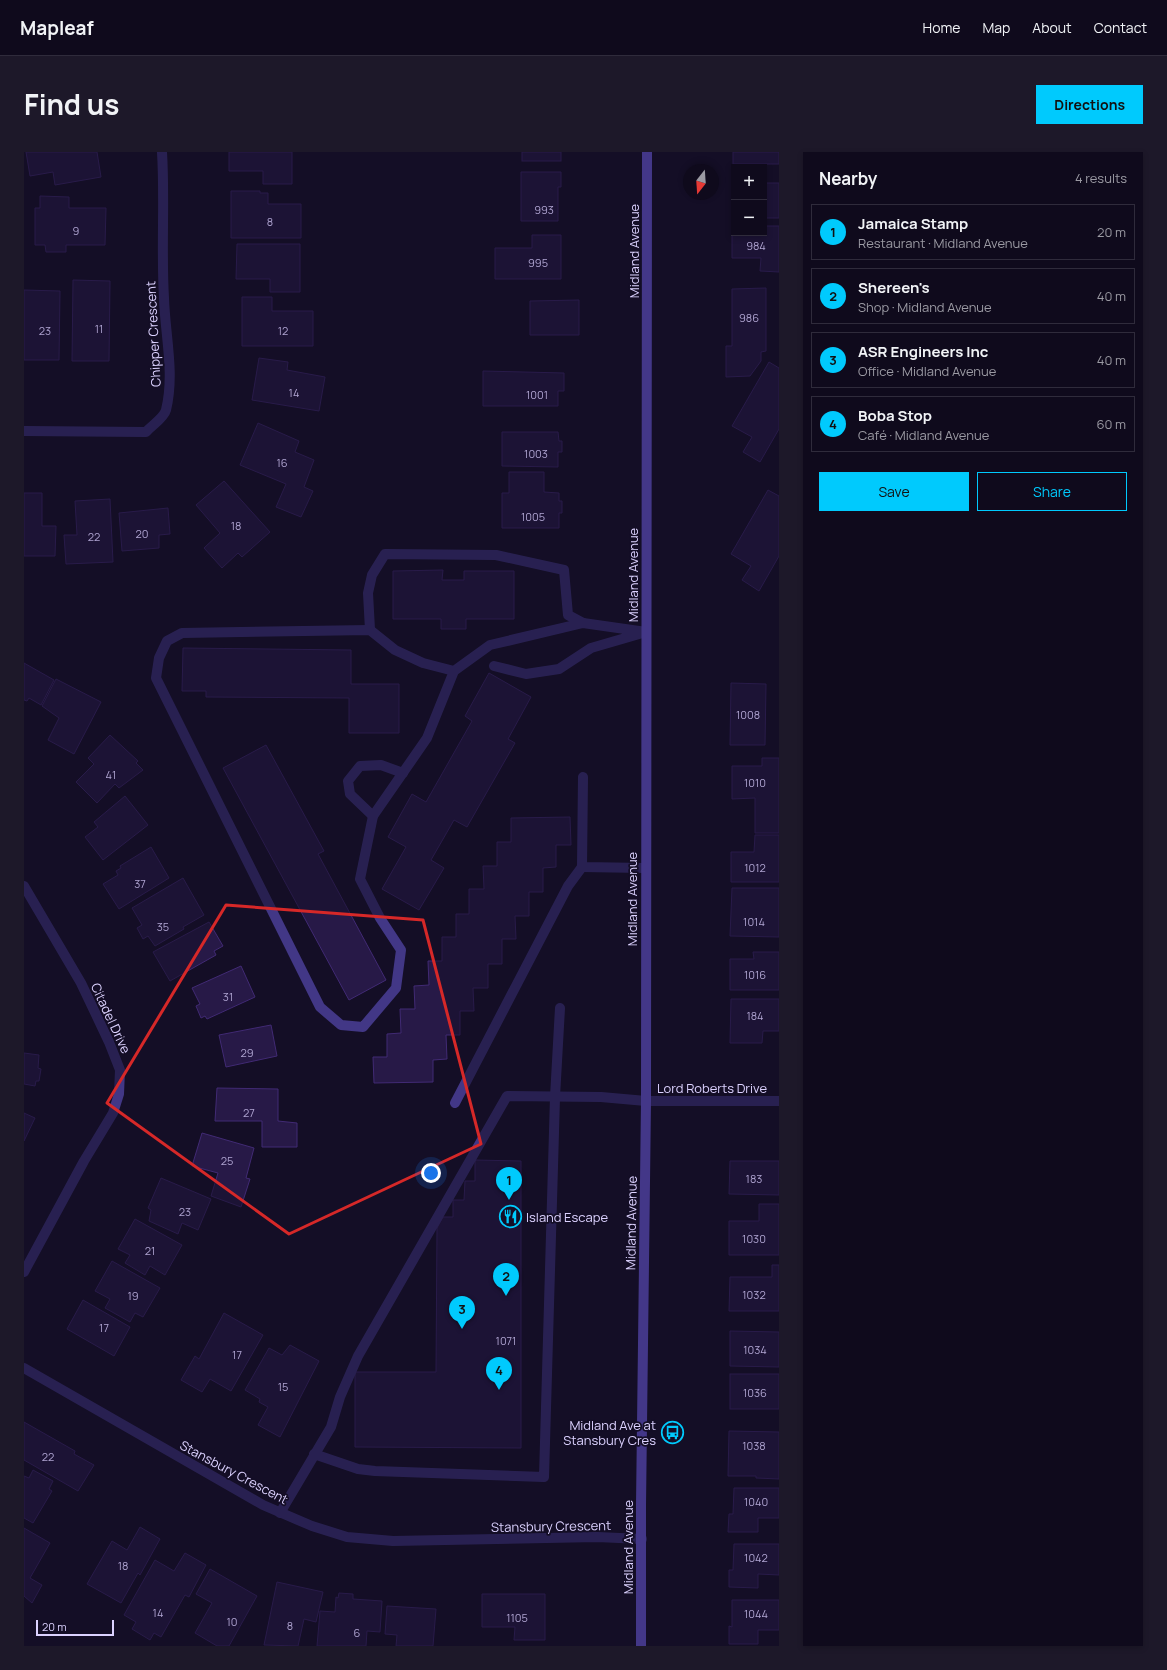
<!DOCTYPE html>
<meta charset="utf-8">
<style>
body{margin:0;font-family:Manrope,sans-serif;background:#1d1829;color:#f1f3f6}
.controls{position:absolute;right:12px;top:12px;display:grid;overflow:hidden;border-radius:0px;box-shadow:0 2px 6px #0003}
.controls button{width:36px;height:36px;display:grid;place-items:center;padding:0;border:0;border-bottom:1px solid #2f2b3b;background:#0f0a1c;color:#f1f3f6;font:20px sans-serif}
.compass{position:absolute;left:659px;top:12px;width:36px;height:36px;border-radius:50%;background:#0f0a1c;box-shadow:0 2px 6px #0003;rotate:197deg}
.scale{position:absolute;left:12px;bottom:10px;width:78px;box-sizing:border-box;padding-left:4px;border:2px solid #dcd2ff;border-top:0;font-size:11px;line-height:14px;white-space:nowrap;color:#dcd2ff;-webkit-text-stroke:3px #140e26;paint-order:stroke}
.you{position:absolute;left:407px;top:1021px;width:14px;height:14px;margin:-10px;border:3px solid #fff;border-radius:50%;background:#1a73e8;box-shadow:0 0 0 6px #1a73e833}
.badge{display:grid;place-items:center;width:26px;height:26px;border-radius:50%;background:#00cafd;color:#111;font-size:13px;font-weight:700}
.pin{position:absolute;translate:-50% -33px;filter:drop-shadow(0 1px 2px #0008)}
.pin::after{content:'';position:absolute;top:21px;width:14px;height:12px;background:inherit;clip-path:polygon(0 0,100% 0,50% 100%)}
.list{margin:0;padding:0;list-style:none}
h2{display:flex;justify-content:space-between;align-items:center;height:52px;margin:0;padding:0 16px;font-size:17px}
h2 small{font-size:13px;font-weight:400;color:#9b9aa3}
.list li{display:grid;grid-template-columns:26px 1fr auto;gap:12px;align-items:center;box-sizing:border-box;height:56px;margin:0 8px 8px;padding:0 8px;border:1px solid #2f2b3b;border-radius:0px}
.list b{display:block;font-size:15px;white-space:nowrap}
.list p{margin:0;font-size:13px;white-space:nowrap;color:#9b9aa3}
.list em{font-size:13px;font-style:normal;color:#9b9aa3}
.actions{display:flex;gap:8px;padding:12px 16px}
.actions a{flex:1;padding:9px 0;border:1px solid #00cafd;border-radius:0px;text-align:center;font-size:14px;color:#00cafd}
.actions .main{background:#00cafd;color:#111}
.map{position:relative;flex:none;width:755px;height:1494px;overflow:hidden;border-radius:0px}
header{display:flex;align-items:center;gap:24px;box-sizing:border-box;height:56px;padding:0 20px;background:#0f0a1c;border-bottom:1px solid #2f2b3b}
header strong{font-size:19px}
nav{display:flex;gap:22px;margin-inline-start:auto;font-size:14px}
.intro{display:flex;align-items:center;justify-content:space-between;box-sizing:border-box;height:96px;padding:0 24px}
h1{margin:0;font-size:28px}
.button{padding:10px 18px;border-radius:0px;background:#00cafd;color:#111;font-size:14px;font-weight:700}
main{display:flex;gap:24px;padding:0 24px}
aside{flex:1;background:#0f0a1c;border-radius:0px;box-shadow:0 2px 6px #0003}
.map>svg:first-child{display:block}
.building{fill:#271947;stroke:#412a74}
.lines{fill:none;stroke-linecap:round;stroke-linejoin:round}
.service{stroke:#423786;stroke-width:10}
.minor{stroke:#423786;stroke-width:10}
.secondary{stroke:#7d69ff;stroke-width:10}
.marked{fill:none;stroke:#d62828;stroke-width:3;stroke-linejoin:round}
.labels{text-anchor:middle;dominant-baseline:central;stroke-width:3.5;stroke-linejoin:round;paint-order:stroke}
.number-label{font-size:11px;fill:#afa4d1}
.street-label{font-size:13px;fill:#dcd2ff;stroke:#140e26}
.poi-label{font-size:13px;fill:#dcd2ff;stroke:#140e26;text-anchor:start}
</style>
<header>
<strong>Mapleaf</strong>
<nav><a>Home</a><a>Map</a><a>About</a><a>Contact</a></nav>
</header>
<div class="intro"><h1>Find us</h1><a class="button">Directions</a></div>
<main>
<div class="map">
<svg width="755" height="1494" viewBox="0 0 755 1494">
<rect width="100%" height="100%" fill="#140e26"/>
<g class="building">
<path d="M2 0H73L77 25 31 33 29 20 6 24Z"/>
<path d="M205 0H268V32H239V19H205Z"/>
<rect x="498" y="0" width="39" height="9"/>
<rect x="709" y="0" width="46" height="12"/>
<path d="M497 20H537V35H534V69H497Z"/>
<rect x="740" y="31" width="15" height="35"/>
<path d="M207 39H236V41H244V52H277V86H207Z"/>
<path d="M16 44 45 45V56H82L81 93H42V100H22L21 93H11V56H16Z"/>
<path d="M708 74H710V81H740V74H755V120L736 119 737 106H708Z"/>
<path d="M508 83H537V127H471V96H508Z"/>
<path d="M213 92H276V140H246V127H212Z"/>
<path d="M49 128 86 129 85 209H48Z"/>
<path d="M742 136V199L737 200V209L726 224 702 225V194H708V137Z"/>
<path d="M0 138 36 139 35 208H0Z"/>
<path d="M218 145H248V159H289V194H218Z"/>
<path d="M555 148V183H506V149Z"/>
<path d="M235 206 264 210 263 218 301 225 295 259 228 248Z"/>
<path d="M745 210 755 216V277L736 310 719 300 728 285 708 274Z"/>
<path d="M459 219 540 221V239H534V254H459Z"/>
<path d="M234 271 275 289 271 300 290 308 280 335 289 339 277 365 252 355 262 332 216 313Z"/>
<path d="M478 280H534L535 289H538V300H534V315L478 314Z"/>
<path d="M485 320H520V340L535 341V349H538V361H535V376H478V341H485Z"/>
<path d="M200 329 246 380 218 405 214 401 198 416 180 396 196 381 172 353Z"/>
<path d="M744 338 755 344V404L735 439 718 428 727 414 707 402Z"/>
<path d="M0 341H18V374H32L31 404H0Z"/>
<path d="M86 347 89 410 42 412 40 383H53L51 349Z"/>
<path d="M144 356 146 382 135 383V396L98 399 95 361Z"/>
<path d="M419 418 418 428H440V419H490V467H442V477H417V467H369V419Z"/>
<path d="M159 496 327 498V532H375V581H325V546L182 545V539H158Z"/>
<path d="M0 511 30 528 17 553 5 546 3 549 0 548Z"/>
<path d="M465 521 507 545 484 587 491 591 443 675 430 668 407 708 420 716 395 758 358 737 382 695 364 685 388 642 402 650 448 569 441 564Z"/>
<path d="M32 527 77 550 50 602 24 588 35 566 18 554Z"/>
<path d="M707 531 742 532 741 593H706Z"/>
<path d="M86 583 114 609 112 611 119 618 95 636 91 632 73 651 52 630 70 612 64 606Z"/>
<path d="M242 593 300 699 294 702 362 828 325 848 199 616Z"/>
<path d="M738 606H755V681H731V646L708 647V614H738Z"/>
<path d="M101 644 124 673 79 708 61 685 74 675 70 670Z"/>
<path d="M546 665 547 693H532V715L519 716V740H505V764H491L492 787H478V812H464V836H449L450 859H436V883H422L423 907 409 908V930L350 931 349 905H363V882L377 881 376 857H391L390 834 405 833 404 809H418V785H432V762H445V737H460L459 714H473V690H487V666Z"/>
<path d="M731 683H755V730H707V700H730Z"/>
<path d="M127 695 145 726 95 757 79 732 94 723 92 719 97 716 96 714Z"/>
<path d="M159 726 180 763 159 775 160 777 131 794 124 784 119 787 113 776 118 773 108 756Z"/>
<path d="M708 736H755V785L706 784Z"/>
<path d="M185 770 199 794 190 799 192 803 146 829 129 800Z"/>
<path d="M729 800H755V838H706V807H730Z"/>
<path d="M217 814 231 845 183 867 181 864 177 866 172 854 176 852 168 836Z"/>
<path d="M707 847H755V879H739L738 891H706Z"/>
<path d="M247 873 253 904 202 915 195 883Z"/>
<path d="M0 901 15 903 14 916 17 917 15 929H12L11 934 0 932Z"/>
<path d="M193 936 254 937V969L273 971V995H238V969H191Z"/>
<path d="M0 961 11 966 0 989Z"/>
<path d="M178 981 230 996 222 1026 226 1027 217 1055 187 1044 194 1021 168 1014Z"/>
<path d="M451 1008 497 1009V1296L331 1295V1220H412L413 1076 419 1065H429V1048H440L441 1029H451Z"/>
<path d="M706 1009H755V1043L705 1042Z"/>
<path d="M137 1026 187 1047 174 1078 158 1071 154 1082 125 1069 127 1058 124 1056Z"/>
<path d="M735 1052H755V1103H705V1069H735Z"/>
<path d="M111 1067 158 1093 141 1123 126 1114 121 1123 101 1111 106 1103 94 1097Z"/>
<path d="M88 1109 136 1136 119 1165 111 1161 106 1170 81 1156 86 1147 71 1139Z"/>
<path d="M748 1113H755V1159H705L706 1125H748Z"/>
<path d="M59 1148 106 1175 90 1204 43 1177Z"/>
<path d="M200 1161 239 1183 207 1239 186 1227 178 1240 157 1228 171 1204 175 1207Z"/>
<path d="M706 1179 755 1180V1215L706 1214Z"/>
<path d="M266 1193 295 1209 256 1285 234 1273 244 1255 235 1250 236 1247 221 1238 245 1196 258 1203Z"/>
<rect x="706" y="1222" width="49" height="35"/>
<path d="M0 1270 51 1299 50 1302 70 1313 54 1339 0 1308Z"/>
<path d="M705 1279 755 1280V1327L732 1326V1324H704Z"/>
<path d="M9 1318 29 1329 25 1337 28 1339 9 1371 0 1366V1324L5 1326Z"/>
<path d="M710 1336H755V1366H734V1380H704L705 1362H709Z"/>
<path d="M116 1375 136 1387 116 1423 114 1421 97 1451 63 1432 88 1389 103 1398Z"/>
<path d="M0 1376 26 1391 6 1426 18 1433 8 1451 0 1444Z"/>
<path d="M710 1392H755V1423L734 1422V1436L705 1435V1418H709Z"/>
<path d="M161 1401 182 1413 165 1445 161 1443 137 1485 130 1481 126 1488 108 1477 112 1470 100 1463 131 1408 150 1419Z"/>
<path d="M186 1417 233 1444 205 1494H193L171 1481 188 1451 172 1442Z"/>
<path d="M253 1430 299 1440 292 1470 280 1467 274 1494 240 1493Z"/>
<path d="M315 1441 329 1442V1447L358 1449 356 1480 343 1479 342 1494H293L296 1459 311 1460 312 1445 314 1446Z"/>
<path d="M458 1442H521V1488H490L491 1475H458Z"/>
<path d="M708 1448H755V1478H734V1492H705V1474L708 1475Z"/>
<path d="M363 1454 412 1457 409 1494H372L373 1483 361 1482Z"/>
</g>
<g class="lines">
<g class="service">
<path d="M346 478 344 441 348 423 361 402 472 403 540 418 544 463 559 471"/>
<path d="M430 519 399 511 371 498 346 478 158 481 143 489 135 506 132 526 296 855 317 873 339 875 372 836 377 798 356 766 336 727 349 664 403 586 430 519 466 493 559 471 622 480 567 496 535 517 502 522 470 514"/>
<path d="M559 625 558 715 621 716"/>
<path d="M349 664 326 642 324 629 336 614 357 613 379 621"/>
<path d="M431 951 544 734 558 715"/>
<path d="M290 1302 334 1317 351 1319 520 1325 531 945 536 856"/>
<path d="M256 1361 307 1275 316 1245 334 1204 483 944 577 945 622 949"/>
</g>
<g class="minor">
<path d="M0 279 122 280C127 274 140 266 142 258 151 221 141 183 140 146 137 97 141 49 138 0"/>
<path d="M0 734 57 831 85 890 96 918 95 942 89 961 60 1009 0 1120"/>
<path d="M622 949H755"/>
<path d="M0 1216 239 1353 288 1374 323 1385 369 1389 573 1385 618 1387"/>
</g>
<path class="secondary" d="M617 1494V1353L622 949 623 0"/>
</g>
<path d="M0 0H755V1494H0ZM202 753 399 768 457 992 265 1082 83 951Z" fill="#140e26" fill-opacity=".55" fill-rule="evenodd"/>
<path class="marked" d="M202 753 399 768 457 992 265 1082 83 951Z"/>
<defs>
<symbol id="restaurant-ring" viewBox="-11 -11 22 22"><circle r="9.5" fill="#140e26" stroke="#00cafd" stroke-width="1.5"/><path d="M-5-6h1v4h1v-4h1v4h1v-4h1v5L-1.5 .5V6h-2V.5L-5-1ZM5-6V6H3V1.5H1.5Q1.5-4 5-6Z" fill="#00cafd"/></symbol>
<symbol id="bus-ring" viewBox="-11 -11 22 22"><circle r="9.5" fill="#140e26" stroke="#00cafd" stroke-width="1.5"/><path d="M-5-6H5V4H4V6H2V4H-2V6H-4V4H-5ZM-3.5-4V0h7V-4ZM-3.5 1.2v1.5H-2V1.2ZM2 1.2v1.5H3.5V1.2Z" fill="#00cafd"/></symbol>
</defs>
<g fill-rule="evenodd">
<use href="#restaurant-ring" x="474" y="1052" width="25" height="25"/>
<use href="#bus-ring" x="636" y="1268" width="25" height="25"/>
</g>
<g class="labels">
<g class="number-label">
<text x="520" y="57">993</text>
<text x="246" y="69">8</text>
<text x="52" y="78">9</text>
<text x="732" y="93">984</text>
<text x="514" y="110">995</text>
<text x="725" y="165">986</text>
<text x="75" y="176">11</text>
<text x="21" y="178">23</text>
<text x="259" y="178">12</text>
<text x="270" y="240">14</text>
<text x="513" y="242">1001</text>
<text x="512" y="301">1003</text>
<text x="258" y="310">16</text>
<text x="509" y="364">1005</text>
<text x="212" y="373">18</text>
<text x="118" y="381">20</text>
<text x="70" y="384">22</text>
<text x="724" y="562">1008</text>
<text x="87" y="622">41</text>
<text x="731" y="630">1010</text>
<text x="731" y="715">1012</text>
<text x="116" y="731">37</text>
<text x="730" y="769">1014</text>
<text x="139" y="774">35</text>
<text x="731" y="822">1016</text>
<text x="204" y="844">31</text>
<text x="731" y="863">184</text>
<text x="223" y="900">29</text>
<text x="225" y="960">27</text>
<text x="203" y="1008">25</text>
<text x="730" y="1026">183</text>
<text x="161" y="1059">23</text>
<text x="730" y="1086">1030</text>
<text x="126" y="1098">21</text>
<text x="730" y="1142">1032</text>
<text x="109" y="1143">19</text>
<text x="80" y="1175">17</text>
<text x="482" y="1188">1071</text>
<text x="731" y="1197">1034</text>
<text x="213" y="1202">17</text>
<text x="259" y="1234">15</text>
<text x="731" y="1240">1036</text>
<text x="730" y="1293">1038</text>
<text x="24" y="1304">22</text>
<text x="732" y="1349">1040</text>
<text x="732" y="1405">1042</text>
<text x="99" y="1413">18</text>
<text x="134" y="1460">14</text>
<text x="732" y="1461">1044</text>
<text x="493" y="1465">1105</text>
<text x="208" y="1469">10</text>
<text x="266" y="1473">8</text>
<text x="333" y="1480">6</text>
</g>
<g class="street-label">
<text transform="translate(610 99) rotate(-90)">Midland Avenue</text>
<text transform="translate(129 182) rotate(-93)">Chipper Crescent</text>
<text transform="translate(609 423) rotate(-90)">Midland Avenue</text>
<text transform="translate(608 747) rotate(-90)">Midland Avenue</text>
<text transform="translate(87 866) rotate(65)">Citadel Drive</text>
<text x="688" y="936">Lord Roberts Drive</text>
<text transform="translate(607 1071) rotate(-89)">Midland Avenue</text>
<text transform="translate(210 1320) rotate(28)">Stansbury Crescent</text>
<text transform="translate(527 1374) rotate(-1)">Stansbury Crescent</text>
<text transform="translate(604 1395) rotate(-90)">Midland Avenue</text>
</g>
<g class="poi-label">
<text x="502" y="1065">Island Escape</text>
<text x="632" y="1273" text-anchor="end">Midland Ave at<tspan x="632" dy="15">Stansbury Cres</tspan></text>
</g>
</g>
</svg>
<div class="controls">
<button>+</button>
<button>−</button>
</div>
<svg class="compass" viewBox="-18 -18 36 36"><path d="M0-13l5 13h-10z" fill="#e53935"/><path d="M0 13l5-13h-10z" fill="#9b9aa3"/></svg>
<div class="scale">20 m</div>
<div class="you"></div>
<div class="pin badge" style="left:485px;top:1048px">1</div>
<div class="pin badge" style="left:482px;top:1144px">2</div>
<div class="pin badge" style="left:438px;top:1177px">3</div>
<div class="pin badge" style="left:475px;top:1238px">4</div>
</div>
<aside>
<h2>Nearby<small>4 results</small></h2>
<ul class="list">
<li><span class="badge">1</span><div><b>Jamaica Stamp</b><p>Restaurant · Midland Avenue</p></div><em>20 m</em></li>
<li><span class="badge">2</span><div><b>Shereen's</b><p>Shop · Midland Avenue</p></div><em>40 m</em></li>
<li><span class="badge">3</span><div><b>ASR Engineers Inc</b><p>Office · Midland Avenue</p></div><em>40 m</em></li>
<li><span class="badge">4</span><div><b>Boba Stop</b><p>Café · Midland Avenue</p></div><em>60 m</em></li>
</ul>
<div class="actions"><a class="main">Save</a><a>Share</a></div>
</aside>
</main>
